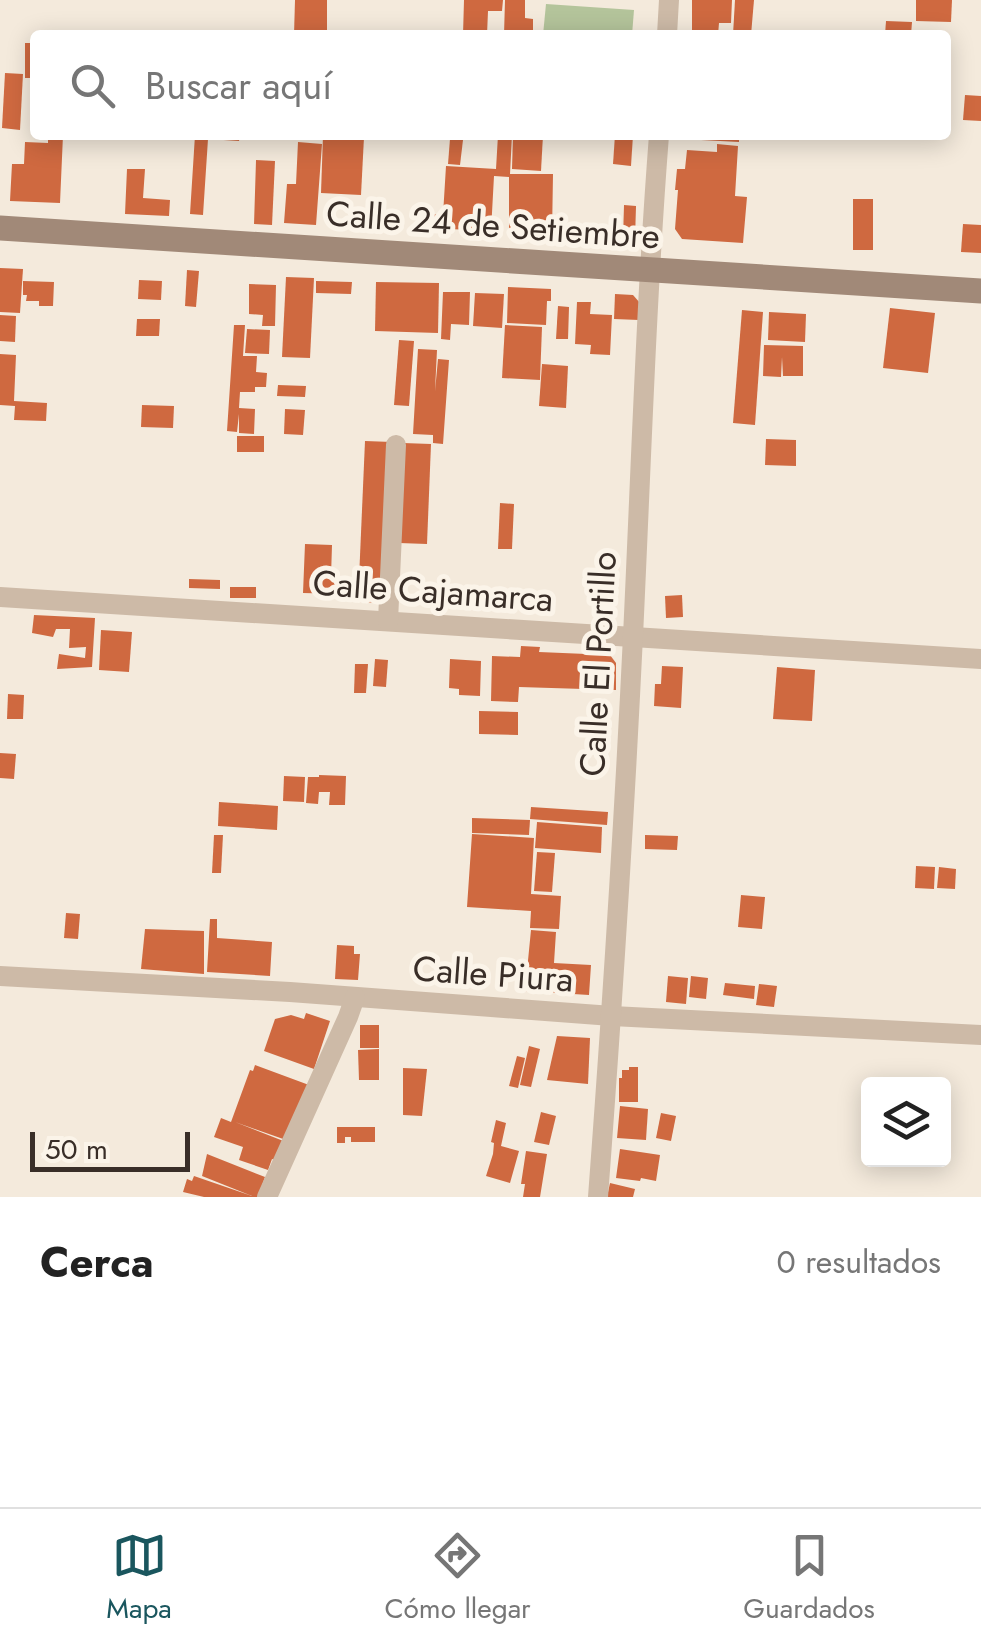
<!DOCTYPE html>
<html lang="es">
<meta charset="utf-8">
<style>
body{margin:0;font-family:Jost,sans-serif;background:#f6f6f6;color:#222}
.controls{position:absolute;right:30px;bottom:30px;display:grid;overflow:hidden;border-radius:10px;box-shadow:0 5px 25px #0003}
.controls button{width:90px;height:90px;display:grid;place-items:center;padding:0;border:0;border-bottom:2px solid #e0e0e0;background:#fff;color:#222;font:50px sans-serif}
.scale{position:absolute;left:30px;bottom:25px;width:160px;box-sizing:border-box;padding-left:10px;border:5px solid #392e28;border-top:0;font-size:28px;line-height:35px;white-space:nowrap;color:#392e28;-webkit-text-stroke:8px #fbf4e9;paint-order:stroke}
.list{margin:0;padding:0;list-style:none}
h2{display:flex;justify-content:space-between;align-items:center;height:130px;margin:0;padding:0 40px;font-size:42px}
h2 small{font-size:32px;font-weight:400;color:#767676}
.icon{flex:none;width:55px;height:55px;fill:none;stroke:currentColor;stroke-width:2;stroke-linecap:round;stroke-linejoin:round}
.map{position:relative;flex:none;width:981px;height:1197px;overflow:hidden}
.search{position:absolute;background:#fff;box-shadow:0 5px 25px #0003;left:30px;right:30px;top:30px;height:110px;display:flex;align-items:center;gap:25px;box-sizing:border-box;padding:0 35px;border-radius:10px;color:#767676;font-size:38px}
.sheet{height:310px;background:#fff}
nav{display:flex;justify-content:space-around;align-items:center;box-sizing:border-box;height:140px;border-top:2px solid #e0e0e0;background:#fff;font-size:28px;color:#767676}
nav a{display:grid;justify-items:center;gap:5px}
nav .on{color:#1a565e}
.map>svg:first-child{display:block}
.green{fill:#b4c49b}
.building{fill:#cf6940}
.lines{fill:none;stroke-linecap:round;stroke-linejoin:round}
.street{stroke:#cdbaa7;stroke-width:20}
.secondary{stroke:#a18978;stroke-width:25}
.labels{text-anchor:middle;dominant-baseline:central;stroke-width:10;stroke-linejoin:round;paint-order:stroke}
.street-label{font-size:35px;fill:#392e28;stroke:#fbf4e9}
</style>
<div class="map">
<svg width="981" height="1197" viewBox="0 0 981 1197">
<rect width="100%" height="100%" fill="#f4eadc"/>
<path class="green" d="M546 4 634 10 632 35H543Z"/>
<g class="building">
<path d="M295 0H327V35H294Z"/>
<path d="M464 0H503L502 11H488L487 35H463Z"/>
<path d="M505 0H525V18L533 19V35H504Z"/>
<path d="M692 0H732L731 23H719L718 35H692Z"/>
<path d="M735 0H754L751 35H733Z"/>
<path d="M916 0H952L951 22 916 21Z"/>
<path d="M886 21 912 22 911 35H885Z"/>
<rect x="25" y="43" width="10" height="35"/>
<path d="M5 73 23 74 20 130 2 128Z"/>
<path d="M965 95 981 96V121L963 120Z"/>
<path d="M48 135H63L60 203 10 201 12 164H24L25 142 48 143Z"/>
<path d="M195 135H240L239 141 208 139 203 215 190 214Z"/>
<path d="M323 135 364 137 361 195 321 193Z"/>
<path d="M498 135H512L510 174H553L552 235H534V238H509V177L494 176 491 231 428 228 429 214 443 215 446 166 496 169Z"/>
<path d="M513 135H543L541 171 512 169Z"/>
<path d="M615 135H633L631 166 613 164Z"/>
<path d="M682 135H739V142L682 139Z"/>
<path d="M450 139 463 140 460 165 448 164Z"/>
<path d="M298 142 322 144 316 225 284 223 287 184H296Z"/>
<path d="M717 144 738 146 735 196 747 197 743 243 682 239 675 229 678 190H675L677 169H685L687 150 717 152Z"/>
<path d="M256 160 275 161 272 225 254 224Z"/>
<path d="M127 169H145L143 198 170 200 169 216 125 214Z"/>
<rect x="853" y="199" width="20" height="51"/>
<path d="M624 205 636 206 635 240 623 239Z"/>
<path d="M963 224 981 225V253L961 252Z"/>
<path d="M0 268 23 269 20 313 0 312Z"/>
<path d="M187 270 199 271 196 307 185 306Z"/>
<path d="M286 277 314 278 310 358 282 357Z"/>
<path d="M139 280 162 281 161 300 138 299Z"/>
<path d="M23 281 54 282 53 306H39V301H26L27 295H23Z"/>
<path d="M316 281 352 282 351 294 316 293Z"/>
<path d="M376 282 439 283 438 333 375 331Z"/>
<path d="M249 284 276 285 275 326H262L263 315 249 314Z"/>
<path d="M508 287 551 289V301H547L546 325 507 323Z"/>
<path d="M443 292H470L469 325 451 324 450 340 441 339Z"/>
<path d="M475 293 504 294 502 328 473 326Z"/>
<path d="M615 294 633 295 640 303 639 320 614 319Z"/>
<path d="M577 302H591L590 314 612 315 610 355 590 354 591 345 575 344Z"/>
<path d="M558 306 569 307 568 339H556Z"/>
<path d="M890 308 935 313 928 373 883 368Z"/>
<path d="M742 310 763 312 755 425 733 423Z"/>
<path d="M769 312 806 314 805 342 768 340Z"/>
<path d="M0 315 16 316 15 342 0 341Z"/>
<path d="M137 319H160L159 336H136Z"/>
<path d="M234 325H245L243 356H257L256 372 267 373 266 387H255V392H240L239 408 255 409 254 434 239 433V414L237 432 227 431Z"/>
<path d="M505 325 542 327 540 380 502 378Z"/>
<path d="M247 329 270 330 269 354 245 353Z"/>
<path d="M399 340 414 341 409 406 394 405Z"/>
<path d="M764 345 803 346V376H783L782 357 781 377 763 376Z"/>
<path d="M418 349 437 350 435 391 438 359 449 360 443 444 433 443V435L413 434Z"/>
<path d="M0 354 16 355 14 401 47 403 46 421 14 420 15 406 0 405Z"/>
<path d="M542 364 568 366 566 408 539 406Z"/>
<path d="M278 385 306 386 305 397 277 396Z"/>
<path d="M142 405 174 406 173 428 141 427Z"/>
<path d="M285 409 305 410 303 435 284 434Z"/>
<rect x="237" y="436" width="27" height="16"/>
<path d="M766 439 796 440V466L765 465Z"/>
<path d="M365 441 392 442 384 603 358 602Z"/>
<path d="M403 443 431 444 427 544 399 543Z"/>
<path d="M500 503 514 504 512 549H498Z"/>
<path d="M305 544 332 545 331 577H342L341 594 303 593Z"/>
<path d="M189 579 220 580V589L189 588Z"/>
<rect x="230" y="587" width="26" height="11"/>
<path d="M682 595 683 617 666 618 665 596Z"/>
<path d="M34 615 95 618 92 667 57 669 59 654 85 658 86 647 69 648 70 629H56L53 637 32 633Z"/>
<path d="M101 630 132 632 129 672 99 670Z"/>
<path d="M521 646 540 647 539 652 610 655 616 663V690L519 687 518 702 491 701 492 656 520 657Z"/>
<path d="M375 659 388 660 386 687 373 686Z"/>
<path d="M450 659 481 661 480 696 459 695V689L449 688Z"/>
<path d="M355 664H368L366 693H354Z"/>
<path d="M662 666 683 667 681 708 654 706 655 684H661Z"/>
<path d="M777 667 815 670 812 721 773 719Z"/>
<path d="M8 694 24 695 23 719H7Z"/>
<path d="M479 711 518 712V735L479 734Z"/>
<path d="M0 753 16 754 14 779 0 778Z"/>
<path d="M319 775 346 776 345 805H329L330 792H319L318 804 306 803 308 777H319Z"/>
<path d="M284 776 305 777 304 802 283 801Z"/>
<path d="M219 802 278 806 277 830 218 826Z"/>
<path d="M531 807 608 812 607 825 530 819Z"/>
<path d="M472 818 530 820 529 835 472 833Z"/>
<path d="M537 822 602 827 601 853 535 848Z"/>
<path d="M472 834 534 838 531 894 561 896 559 929 530 928 531 911 467 907Z"/>
<path d="M214 835H223L221 873H212Z"/>
<path d="M645 835 678 836 677 850 645 849Z"/>
<path d="M537 852 555 853 552 892 534 891Z"/>
<path d="M916 866 935 867 934 889 915 888Z"/>
<path d="M939 867 956 869 955 889 937 888Z"/>
<path d="M741 895 765 897 762 929 738 927Z"/>
<path d="M66 913 80 914 78 939 64 938Z"/>
<path d="M210 919H217V938L272 942 270 976 207 972Z"/>
<path d="M145 929 204 931V974L141 969Z"/>
<path d="M531 930 556 932 554 963 591 965 589 995 525 991Z"/>
<path d="M337 945 354 946V954H360L358 980 335 979Z"/>
<path d="M668 976 688 978 686 1004 666 1002Z"/>
<path d="M691 976 708 978 706 999 689 997Z"/>
<path d="M725 983 755 986 754 999 723 995Z"/>
<path d="M759 984 777 986 774 1007 756 1005Z"/>
<path d="M306 1013 330 1021 314 1069 264 1051 275 1019 291 1015 304 1019Z"/>
<rect x="360" y="1025" width="19" height="23"/>
<path d="M557 1036 590 1038 588 1084 547 1080Z"/>
<path d="M529 1046 540 1049 531 1087 520 1085Z"/>
<path d="M379 1049V1080H359L358 1050Z"/>
<path d="M517 1056 525 1058 518 1088 509 1086Z"/>
<path d="M255 1065 309 1085 286 1140 235 1122 286 1142 278 1161 272 1159 268 1170 239 1160 243 1147 214 1137 221 1118 231 1122 250 1070 253 1071Z"/>
<path d="M629 1067H638V1102H619V1078H622V1070H629Z"/>
<path d="M403 1068 427 1069 422 1116 403 1115Z"/>
<path d="M620 1106 648 1109 646 1140 617 1138Z"/>
<path d="M541 1112 556 1116 549 1145 534 1142Z"/>
<path d="M661 1113 676 1116 671 1141 656 1138Z"/>
<path d="M496 1120 506 1123 501 1146 519 1151 510 1183 486 1176 493 1154 494 1143 491 1142Z"/>
<path d="M337 1127H375V1142H351V1137H345V1143H337Z"/>
<path d="M620 1149 660 1155 656 1181 641 1178 640 1181 616 1178Z"/>
<path d="M526 1151 547 1154 540 1197H523L525 1184H521Z"/>
<path d="M207 1154 265 1177 258 1197H204L183 1192 187 1179 192 1181 194 1176 252 1196 202 1176Z"/>
<path d="M610 1183 635 1189 633 1197H607Z"/>
</g>
<g class="lines">
<g class="street">
<path d="M667 35 669 0"/>
<path d="M0 597 981 659"/>
<path d="M388 621 396 445"/>
<path d="M0 976 290 992 612 1016 981 1035"/>
<path d="M267 1197 348 1017 355 997"/>
<path d="M598 1197C612 1010 624 823 633 636 641 469 646 302 659 135"/>
</g>
<path class="secondary" d="M0 228 981 291"/>
</g>
<g class="labels">
<g class="street-label">
<text transform="translate(493 225) rotate(4)">Calle 24 de Setiembre</text>
<text transform="translate(433 591) rotate(4)">Calle Cajamarca</text>
<text transform="translate(598 664) rotate(-87)">Calle El Portillo</text>
<text transform="translate(493 974) rotate(4)">Calle Piura</text>
</g>
</g>
</svg>
<div class="controls">
<button><svg class="icon" aria-label="layers" viewBox="0 0 24 24"><path d="M12 4l9 5-9 5-9-5zM3 14l9 5 9-5"/></svg></button>
</div>
<div class="scale">50 m</div>
<div class="search"><svg class="icon" aria-label="search" viewBox="0 0 24 24"><circle cx="10" cy="10" r="6"/><path d="M15 15l6 6"/></svg>Buscar aquí</div>
</div>
<section class="sheet">
<h2>Cerca<small>0 resultados</small></h2>
<ul class="list">
</ul>
</section>
<nav>
<a class="on"><svg class="icon" aria-label="map" viewBox="0 0 24 24"><path d="M3 6l6-2 6 2 6-2v14l-6 2-6-2-6 2zM9 4v14M15 6v14"/></svg>Mapa</a>
<a><svg class="icon" aria-label="directions" viewBox="0 0 24 24"><path d="M12 3l9 9-9 9-9-9zM9 14v-3h6M13 9l2 2-2 2"/></svg>Cómo llegar</a>
<a><svg class="icon" aria-label="saved" viewBox="0 0 24 24"><path d="M7 4h10v16l-5-4-5 4z"/></svg>Guardados</a>
</nav>
